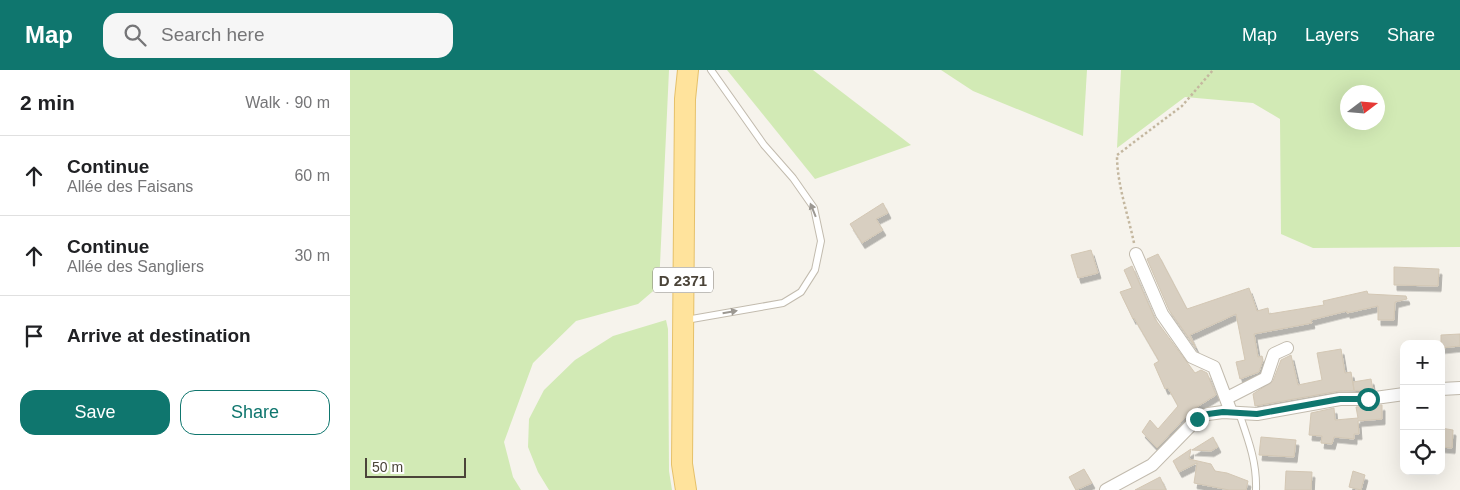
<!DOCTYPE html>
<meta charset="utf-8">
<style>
body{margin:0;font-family:Arial,sans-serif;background:#f6f6f6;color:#202124}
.controls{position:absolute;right:15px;bottom:15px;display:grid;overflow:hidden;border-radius:10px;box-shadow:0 5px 20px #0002}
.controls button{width:45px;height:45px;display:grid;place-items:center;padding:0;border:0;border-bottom:1px solid #e0e0e0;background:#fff;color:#202124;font:25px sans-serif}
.compass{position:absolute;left:990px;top:15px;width:45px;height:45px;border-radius:50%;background:#fff;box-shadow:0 5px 20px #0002;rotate:74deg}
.scale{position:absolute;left:15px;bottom:12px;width:101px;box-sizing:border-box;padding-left:5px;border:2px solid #4b4439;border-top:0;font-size:14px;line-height:18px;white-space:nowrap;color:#4b4439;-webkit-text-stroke:4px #fff;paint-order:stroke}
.stop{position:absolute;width:15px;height:15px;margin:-11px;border:4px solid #0f766e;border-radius:50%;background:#fff}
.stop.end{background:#0f766e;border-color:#fff;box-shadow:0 1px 5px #0008}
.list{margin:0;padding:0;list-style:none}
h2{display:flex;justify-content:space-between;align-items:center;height:65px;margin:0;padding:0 20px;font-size:21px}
h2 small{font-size:16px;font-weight:400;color:#757577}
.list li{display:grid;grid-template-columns:32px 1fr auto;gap:15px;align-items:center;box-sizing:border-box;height:80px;padding:0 20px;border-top:1px solid #e0e0e0}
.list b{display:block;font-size:19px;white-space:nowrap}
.list p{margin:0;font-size:16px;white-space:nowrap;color:#757577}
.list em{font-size:16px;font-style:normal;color:#757577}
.actions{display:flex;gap:10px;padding:15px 20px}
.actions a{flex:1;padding:11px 0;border:1px solid #0f766e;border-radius:15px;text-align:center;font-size:18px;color:#0f766e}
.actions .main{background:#0f766e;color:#fff}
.icon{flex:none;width:28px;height:28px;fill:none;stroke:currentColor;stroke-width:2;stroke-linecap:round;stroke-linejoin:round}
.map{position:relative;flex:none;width:1110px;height:420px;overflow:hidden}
header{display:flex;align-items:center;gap:30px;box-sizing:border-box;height:70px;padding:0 25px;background:#0f766e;color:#fff}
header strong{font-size:24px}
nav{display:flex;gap:28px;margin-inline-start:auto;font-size:18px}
.search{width:350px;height:45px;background:#f6f6f6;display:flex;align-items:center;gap:12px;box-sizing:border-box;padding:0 18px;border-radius:15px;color:#757577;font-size:19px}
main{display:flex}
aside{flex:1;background:#fff}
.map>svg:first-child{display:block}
.green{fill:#d2eab5;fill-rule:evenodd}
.building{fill:#d8cfc1;stroke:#d3c7b4;filter:url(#shadow)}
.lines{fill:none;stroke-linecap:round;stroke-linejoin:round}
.lane-casing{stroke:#c2bbae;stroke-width:8}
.street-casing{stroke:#c2bbae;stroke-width:14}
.primary-casing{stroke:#e6c16a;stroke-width:22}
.path{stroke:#c4b79f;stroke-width:2.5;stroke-dasharray:2.5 2.5;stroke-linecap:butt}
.lane{stroke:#fff;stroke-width:6}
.street{stroke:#fff;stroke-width:12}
.primary{stroke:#ffe39c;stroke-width:20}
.oneway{fill:#9c9892}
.route{stroke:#0f766e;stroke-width:6}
.labels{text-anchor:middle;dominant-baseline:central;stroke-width:4;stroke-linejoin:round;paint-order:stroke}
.shield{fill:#fff;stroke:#817c74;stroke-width:1}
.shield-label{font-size:15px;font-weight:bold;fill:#4b4439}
</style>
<header>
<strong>Map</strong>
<div class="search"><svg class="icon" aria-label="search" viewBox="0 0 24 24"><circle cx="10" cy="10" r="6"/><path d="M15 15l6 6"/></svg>Search here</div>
<nav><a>Map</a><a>Layers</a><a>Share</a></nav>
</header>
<main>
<aside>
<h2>2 min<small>Walk · 90 m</small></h2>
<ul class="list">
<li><svg class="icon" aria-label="ahead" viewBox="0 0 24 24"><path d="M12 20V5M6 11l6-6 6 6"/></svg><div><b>Continue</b><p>Allée des Faisans</p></div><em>60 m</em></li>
<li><svg class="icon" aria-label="ahead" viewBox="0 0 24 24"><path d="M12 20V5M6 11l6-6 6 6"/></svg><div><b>Continue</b><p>Allée des Sangliers</p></div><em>30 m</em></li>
<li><svg class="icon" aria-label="arrive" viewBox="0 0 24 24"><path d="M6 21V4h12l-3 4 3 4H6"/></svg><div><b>Arrive at destination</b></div></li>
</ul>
<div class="actions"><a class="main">Save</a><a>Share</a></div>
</aside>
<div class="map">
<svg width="1110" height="420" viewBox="0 0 1110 420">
<defs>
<filter id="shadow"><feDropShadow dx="3" dy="5.5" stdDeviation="0" flood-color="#0004"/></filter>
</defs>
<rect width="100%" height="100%" fill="#f6f3ec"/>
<g class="green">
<path d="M0 0H319L309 216 288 234 226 251 183 293 154 372 163 407 171 420H0Z"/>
<path d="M377 0H463L561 75 465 109Z"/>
<path d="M591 0H737L733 66 623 21Z"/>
<path d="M771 0H1110V177L963 178 931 164 930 49 903 33 835 27 767 78ZM998 22H1028V52H998Z"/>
<path d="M316 250 318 259 319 401 322 420H199L188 402 178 377 179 349 194 320 225 290 263 266Z"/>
</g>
<g class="building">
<path d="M533 133 538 143 526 149 533 160 512 173 500 154Z"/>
<path d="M741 180 748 203 728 208 721 185Z"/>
<path d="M808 184 837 239 899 218 907 241 918 238 919 244 974 235 973 231 1017 221 1018 224 1056 226 1057 229 1045 232 1044 250H1028V236L997 243V241L961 250 962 253 904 264 908 287 912 286 913 290 909 302 890 309 886 292 895 290 886 244 840 265 846 278 819 240 797 189Z"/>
<path d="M782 196 805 249 845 303 851 300 857 303 866 325 842 340 807 378 792 362 800 350 808 359 828 336 818 318 815 319 804 294 809 291 784 248 783 249 770 222 782 218 774 200Z"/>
<path d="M1044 197 1089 199 1088 216 1044 215Z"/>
<path d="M1110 264V276L1091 278V265Z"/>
<path d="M991 279 995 303 1001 302 1004 320 1003 312 1021 309 1023 320 989 321 905 336 903 324 923 311 931 290 941 285 948 315 972 310 967 283Z"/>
<path d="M1032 335V349L1008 351 1009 364H1004V369L984 367 982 374 971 373 972 366 959 365 961 343 984 338 985 350 1008 348 1006 337Z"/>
<path d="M1091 358 1103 360 1102 378 1091 377Z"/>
<path d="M863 367 868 377 861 381 842 380Z"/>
<path d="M911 367 946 370 944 387 909 385Z"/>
<path d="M841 379 839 389 861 394 865 401 877 403 898 411 896 420H879L844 413 847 393 829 402 823 391Z"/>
<path d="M734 399 742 413 726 420 719 407Z"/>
<path d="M936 401 962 402 961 420H935Z"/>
<path d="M1003 401 1015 405 1011 420 999 417Z"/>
<path d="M810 407 816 420H785Z"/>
</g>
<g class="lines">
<defs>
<g id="lane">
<path d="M336 250 433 233 451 222 465 200 471 171 464 138 443 108 414 75 361 0"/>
<path d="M889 343C898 369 907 392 906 420"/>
</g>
<g id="street">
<path d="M786 184 812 244 842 287 864 297 881 342"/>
<path d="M1091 319 1110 318"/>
<path d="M877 328 916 308 924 284 937 278"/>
<path d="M756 420 802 395 847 349 858 344 873 342 907 344 990 329H1018L1054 324"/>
</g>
<path id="primary" d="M336 420 332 394 335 29 338 0"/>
</defs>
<use href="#lane" class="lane-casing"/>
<use href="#street" class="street-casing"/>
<use href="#primary" class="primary-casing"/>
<path class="path" d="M784 173C778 144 767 115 767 85L832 36 863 0"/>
<use href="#lane" class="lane"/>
<use href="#street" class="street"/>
<use href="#primary" class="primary"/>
</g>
<defs><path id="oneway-solid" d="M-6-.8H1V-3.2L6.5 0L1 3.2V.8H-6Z" transform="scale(1.25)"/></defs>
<g class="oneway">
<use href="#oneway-solid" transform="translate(463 140) rotate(-112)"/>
<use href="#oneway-solid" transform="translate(380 242) rotate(-10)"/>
</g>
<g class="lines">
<path class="route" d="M847 349 858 344 873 342 907 344 990 329H1018"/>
</g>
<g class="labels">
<rect class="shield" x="303" y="197.5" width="60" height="25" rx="4"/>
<g class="shield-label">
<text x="333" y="210">D 2371</text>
</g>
</g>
</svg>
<div class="controls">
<button>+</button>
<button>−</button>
<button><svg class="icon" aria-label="locate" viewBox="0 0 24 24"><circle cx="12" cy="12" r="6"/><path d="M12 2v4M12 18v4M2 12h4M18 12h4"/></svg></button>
</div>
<svg class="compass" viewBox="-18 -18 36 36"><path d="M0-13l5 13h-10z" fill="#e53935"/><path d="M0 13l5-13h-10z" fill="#757577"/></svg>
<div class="scale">50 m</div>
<div class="stop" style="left:1018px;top:329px"></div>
<div class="stop end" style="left:847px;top:349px"></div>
</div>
</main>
